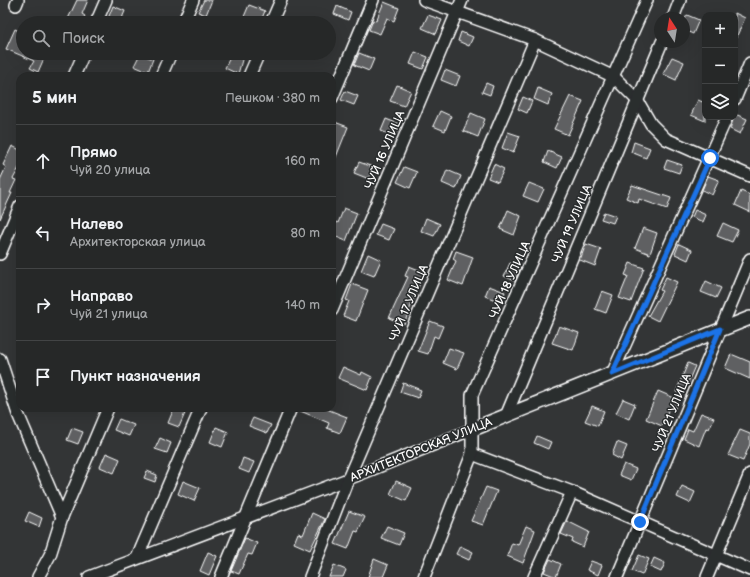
<!DOCTYPE html>
<html lang="ru">
<meta charset="utf-8">
<style>
body{margin:0;font-family:"Balsamiq Sans",sans-serif;background:#323434;color:#f1f3f6}
.controls{position:absolute;right:12px;top:12px;display:grid;overflow:hidden;border-radius:8px;box-shadow:0 4px 16px #0002}
.controls button{width:36px;height:36px;display:grid;place-items:center;padding:0;border:0;border-bottom:1px solid #424445;background:#262828;color:#f1f3f6;font:20px sans-serif}
.compass{position:absolute;left:654px;top:12px;width:36px;height:36px;border-radius:50%;background:#262828;box-shadow:0 4px 16px #0002;rotate:348deg}
.stop{position:absolute;width:12px;height:12px;margin:-9px;border:3px solid #1a73e8;border-radius:50%;background:#fff}
.stop.end{background:#1a73e8;border-color:#fff;box-shadow:0 1px 4px #0008}
.list{margin:0;padding:0;list-style:none}
h2{display:flex;justify-content:space-between;align-items:center;height:52px;margin:0;padding:0 16px;font-size:17px}
h2 small{font-size:13px;font-weight:400;color:#a4a6a8}
.list li{display:grid;grid-template-columns:26px 1fr auto;gap:12px;align-items:center;box-sizing:border-box;height:72px;padding:0 16px;border-top:1px solid #424445}
.list b{display:block;font-size:15px;white-space:nowrap}
.list p{margin:0;font-size:13px;white-space:nowrap;color:#a4a6a8}
.list em{font-size:13px;font-style:normal;color:#a4a6a8}
.icon{flex:none;width:22px;height:22px;fill:none;stroke:currentColor;stroke-width:2;stroke-linecap:round;stroke-linejoin:round}
.map{position:relative;flex:none;width:750px;height:577px;overflow:hidden}
.search{position:absolute;background:#262828;box-shadow:0 4px 16px #0002;left:16px;top:16px;width:320px;height:44px;display:flex;align-items:center;gap:10px;box-sizing:border-box;padding:0 14px;border-radius:22px;color:#a4a6a8;font-size:15px}
.panel{position:absolute;background:#262828;box-shadow:0 4px 16px #0002;left:16px;top:72px;width:320px;height:340px;border-radius:12px}
.map>svg:first-child{display:block}
.building{fill:#5f6162;stroke:#fff}
.lines{fill:none;stroke-linecap:round;stroke-linejoin:round}
.minor-casing{stroke:#fff;stroke-width:14}
.tertiary-casing{stroke:#fff;stroke-width:16}
.minor{stroke:#2a2d2e;stroke-width:11}
.tertiary{stroke:#2a2d2e;stroke-width:13}
.route{stroke:#1a73e8;stroke-width:5}
.labels{text-anchor:middle;dominant-baseline:central;stroke-width:3;stroke-linejoin:round;paint-order:stroke}
.street-label{font-size:12px;fill:#fff;stroke:#2a2d2e}
</style>
<div class="map">
<svg width="750" height="577" viewBox="0 0 750 577">
<rect width="100%" height="100%" fill="#333536"/>
<filter id="ink" filterUnits="userSpaceOnUse"><feTurbulence type="fractalNoise" baseFrequency=".025" numOctaves="2"/><feDisplacementMap in="SourceGraphic" scale="8" xChannelSelector="R" yChannelSelector="G"/><feConvolveMatrix kernelMatrix="1 2 1 2 8 2 1 2 1" color-interpolation-filters="sRGB"/></filter>
<g filter="url(#ink)">
<g class="building">
<path d="M77 0H88L82 14 85 16 81 23H66Z"/>
<path d="M204 0H212L206 15 198 12Z"/>
<path d="M384 2 399 8 394 21 387 18 380 34 369 30 373 20 376 21Z"/>
<path d="M249 5 265 11 260 23H253L243 19Z"/>
<path d="M113 6 125 11 120 23 107 21Z"/>
<path d="M337 6 351 12 348 20 334 14Z"/>
<path d="M735 13 745 18 735 40Z"/>
<path d="M428 15 442 20 436 34 422 28Z"/>
<path d="M687 15 699 20 693 34 684 30V21Z"/>
<path d="M15 29 23 33V53H38L45 56 38 72 30 68 34 61 6 49Z"/>
<path d="M461 32 473 37 469 46 458 41Z"/>
<path d="M415 52 428 57 423 69 410 64Z"/>
<path d="M232 53H244L238 74 225 68Z"/>
<path d="M359 53 374 59 369 71 354 65Z"/>
<path d="M140 54 153 59 148 72 134 66Z"/>
<path d="M672 57 684 62 676 80 663 74Z"/>
<path d="M445 70 460 76 456 86 441 80Z"/>
<path d="M486 83 493 86 490 95 482 92Z"/>
<path d="M397 85 411 91 404 106 390 101Z"/>
<path d="M538 88 552 94 548 105 534 99Z"/>
<path d="M345 91 358 96 354 105 341 100Z"/>
<path d="M570 96 583 101 568 135 554 129Z"/>
<path d="M523 97 532 101 527 113 518 109Z"/>
<path d="M698 100 705 103V121L691 115Z"/>
<path d="M440 111 451 116 445 131 433 126Z"/>
<path d="M471 113 485 119 478 137 463 131Z"/>
<path d="M735 114 747 119 740 134 730 129Z"/>
<path d="M386 119 399 124 394 136 381 131Z"/>
<path d="M332 121 348 127 332 167Z"/>
<path d="M508 132 520 136 513 153 502 148Z"/>
<path d="M634 142 650 148 646 158 631 152Z"/>
<path d="M12 146 20 150V166L13 179 16 180 10 193H12L0 219V180L6 167 3 165Z"/>
<path d="M548 151 562 157 557 168 544 162Z"/>
<path d="M667 160 682 165 679 173 664 168Z"/>
<path d="M359 162 373 167 369 179 354 173Z"/>
<path d="M494 164 504 169 498 182 488 178Z"/>
<path d="M404 167 417 172 410 188 397 182Z"/>
<path d="M447 170 461 176 456 189 442 183Z"/>
<path d="M708 176 719 180 712 195 702 190Z"/>
<path d="M529 183 544 189 538 202 523 196Z"/>
<path d="M632 185 671 198 667 209 639 199 638 203 626 198Z"/>
<path d="M741 191 750 195V212L735 205Z"/>
<path d="M344 208 357 213 346 241 332 235 336 222 338 223Z"/>
<path d="M508 210 521 216 514 235 500 229Z"/>
<path d="M695 210 706 215 703 222 692 217Z"/>
<path d="M604 212 616 216 613 223 601 219Z"/>
<path d="M426 218 440 224 434 236 421 231Z"/>
<path d="M723 223 738 230 732 242 717 236Z"/>
<path d="M381 224 394 229 389 240 376 235Z"/>
<path d="M643 228 657 233 650 254 635 248Z"/>
<path d="M586 244 601 249 595 266 580 260Z"/>
<path d="M679 244 692 250 688 260 675 254Z"/>
<path d="M456 251 473 257 463 286 448 280 456 261 453 259Z"/>
<path d="M368 254 381 260 374 276 361 271Z"/>
<path d="M510 263 521 267 515 281 504 276Z"/>
<path d="M630 263 644 268 631 302 619 298 628 276 625 275Z"/>
<path d="M409 266 424 272 404 324 389 318 408 277 405 276Z"/>
<path d="M666 277 677 282 658 321 648 316 662 291 660 290Z"/>
<path d="M706 281 721 288 716 298 701 292Z"/>
<path d="M352 284 368 290 356 321 343 316 349 301 346 300Z"/>
<path d="M489 286 505 292 501 302 485 296Z"/>
<path d="M602 291 613 295 606 313 595 309Z"/>
<path d="M430 321 443 326 438 338 434 336 428 354 418 351Z"/>
<path d="M559 326 579 333 573 350 552 343Z"/>
<path d="M449 348 464 353 457 369 443 363Z"/>
<path d="M731 354 750 362V379L725 368Z"/>
<path d="M688 363 695 366 683 394 676 392Z"/>
<path d="M343 367 361 375 362 372 372 377 367 390 338 378Z"/>
<path d="M403 383 421 390 418 398 400 392Z"/>
<path d="M658 391 679 400 674 410 669 408 662 426 646 419Z"/>
<path d="M623 399 635 404 629 419 616 413Z"/>
<path d="M592 406 604 411 598 426 585 421Z"/>
<path d="M174 408 186 411 179 427 168 423Z"/>
<path d="M298 408H324L347 417 340 433 327 428 329 423 298 410Z"/>
<path d="M701 413 714 418 709 429 706 428 699 446 684 439 688 429 693 431Z"/>
<path d="M253 418 271 425 267 433 249 426Z"/>
<path d="M119 419 134 425 129 436 114 430Z"/>
<path d="M216 427 228 432 222 447 210 442Z"/>
<path d="M72 428 83 432 78 444 67 440Z"/>
<path d="M740 430 750 434V444L743 461 728 455Z"/>
<path d="M537 436 551 442 548 449 534 443Z"/>
<path d="M160 438 171 443 167 453 155 449Z"/>
<path d="M617 442 627 446 621 460 612 455Z"/>
<path d="M106 453 120 459 114 473 100 467Z"/>
<path d="M243 458 254 462 249 473 239 469Z"/>
<path d="M624 464 636 469 631 480 619 475Z"/>
<path d="M147 471 157 475 155 482 144 478Z"/>
<path d="M183 481 200 488 194 501 178 494Z"/>
<path d="M396 481 412 488 406 501 390 494Z"/>
<path d="M682 486 695 492 690 503 677 497Z"/>
<path d="M486 487 497 491 483 525 471 521Z"/>
<path d="M349 511 365 517 358 532 355 531 348 549 335 544Z"/>
<path d="M29 512 42 518 39 527 25 521Z"/>
<path d="M312 513 325 519 310 550 294 543 298 533 303 535Z"/>
<path d="M567 521 589 532 583 547 572 542 573 539 561 534Z"/>
<path d="M387 526 404 533 399 545 381 538Z"/>
<path d="M526 526 535 530 523 563 507 556 512 543 518 545Z"/>
<path d="M245 538 257 543 252 555 248 554 239 574 231 571Z"/>
<path d="M460 546 473 552 469 560 456 554Z"/>
<path d="M208 552 217 556 209 575 200 571Z"/>
<path d="M639 555 649 559 642 575 632 571Z"/>
<path d="M654 558 665 563 661 572 650 567Z"/>
<path d="M374 559 388 565 383 577H368Z"/>
<path d="M550 559 561 564 556 577 544 572Z"/>
<path d="M591 561 602 565 598 575 587 570Z"/>
<path d="M334 565 346 570 343 577H329Z"/>
</g>
<g class="lines">
<defs>
<g id="minor">
<path d="M424 0 535 40 614 77 637 100 651 124 666 139 750 176"/>
<path d="M16 5 18 0"/>
<path d="M673 18 680 0"/>
<path d="M96 23 106 0"/>
<path d="M183 23 193 0"/>
<path d="M271 23 281 0"/>
<path d="M74 76 84 53"/>
<path d="M161 76 171 53"/>
<path d="M249 76 259 53"/>
<path d="M332 98 373 0"/>
<path d="M735 99 750 63"/>
<path d="M0 254 20 206"/>
<path d="M332 310 462 0"/>
<path d="M0 359 18 414 62 517 50 555 38 577"/>
<path d="M612 374 727 117"/>
<path d="M506 416 662 42"/>
<path d="M472 454 572 492 750 570"/>
<path d="M62 517 108 408"/>
<path d="M137 558 201 408"/>
<path d="M89 577 348 479 473 429"/>
<path d="M221 577 291 408"/>
<path d="M310 577 348 479 535 40"/>
<path d="M424 577 472 454V395L647 0"/>
<path d="M534 577 572 492"/>
<path d="M617 577 750 259"/>
<path d="M707 577 750 474"/>
</g>
<path id="tertiary" d="M473 429 750 318"/>
</defs>
<use href="#minor" class="minor-casing"/>
<use href="#tertiary" class="tertiary-casing"/>
<use href="#minor" class="minor"/>
<use href="#tertiary" class="tertiary"/>
</g>
</g>
<g class="lines" filter="url(#ink)">
<path class="route" d="M640 522 720 329 612 374 710 158"/>
</g>
<g class="labels">
<g class="street-label">
<text transform="translate(385 150) rotate(-67)">ЧУЙ 16 УЛИЦА</text>
<text transform="translate(572 224) rotate(-67)">ЧУЙ 19 УЛИЦА</text>
<text transform="translate(510 280) rotate(-66)">ЧУЙ 18 УЛИЦА</text>
<text transform="translate(409 303) rotate(-67)">ЧУЙ 17 УЛИЦА</text>
<text transform="translate(672 413) rotate(-68)">ЧУЙ 21 УЛИЦА</text>
<text transform="translate(421 450) rotate(-22)">АРХИТЕКТОРСКАЯ УЛИЦА</text>
</g>
</g>
</svg>
<div class="controls">
<button>+</button>
<button>−</button>
<button><svg class="icon" aria-label="layers" viewBox="0 0 24 24"><path d="M12 4l9 5-9 5-9-5zM3 14l9 5 9-5"/></svg></button>
</div>
<svg class="compass" viewBox="-18 -18 36 36"><path d="M0-13l5 13h-10z" fill="#e53935"/><path d="M0 13l5-13h-10z" fill="#a4a6a8"/></svg>
<div class="stop" style="left:710px;top:158px"></div>
<div class="stop end" style="left:640px;top:522px"></div>
<div class="search"><svg class="icon" aria-label="search" viewBox="0 0 24 24"><circle cx="10" cy="10" r="6"/><path d="M15 15l6 6"/></svg>Поиск</div>
<section class="panel">
<h2>5 мин<small>Пешком · 380 m</small></h2>
<ul class="list">
<li><svg class="icon" aria-label="ahead" viewBox="0 0 24 24"><path d="M12 20V5M6 11l6-6 6 6"/></svg><div><b>Прямо</b><p>Чуй 20 улица</p></div><em>160 m</em></li>
<li><svg class="icon" aria-label="left" viewBox="0 0 24 24"><path d="M17 20v-9H6M10 6l-5 5 5 5"/></svg><div><b>Налево</b><p>Архитекторская улица</p></div><em>80 m</em></li>
<li><svg class="icon" aria-label="right" viewBox="0 0 24 24"><path d="M7 20v-9h11M14 6l5 5-5 5"/></svg><div><b>Направо</b><p>Чуй 21 улица</p></div><em>140 m</em></li>
<li><svg class="icon" aria-label="arrive" viewBox="0 0 24 24"><path d="M6 21V4h12l-3 4 3 4H6"/></svg><div><b>Пункт назначения</b></div></li>
</ul>
</section>
</div>
